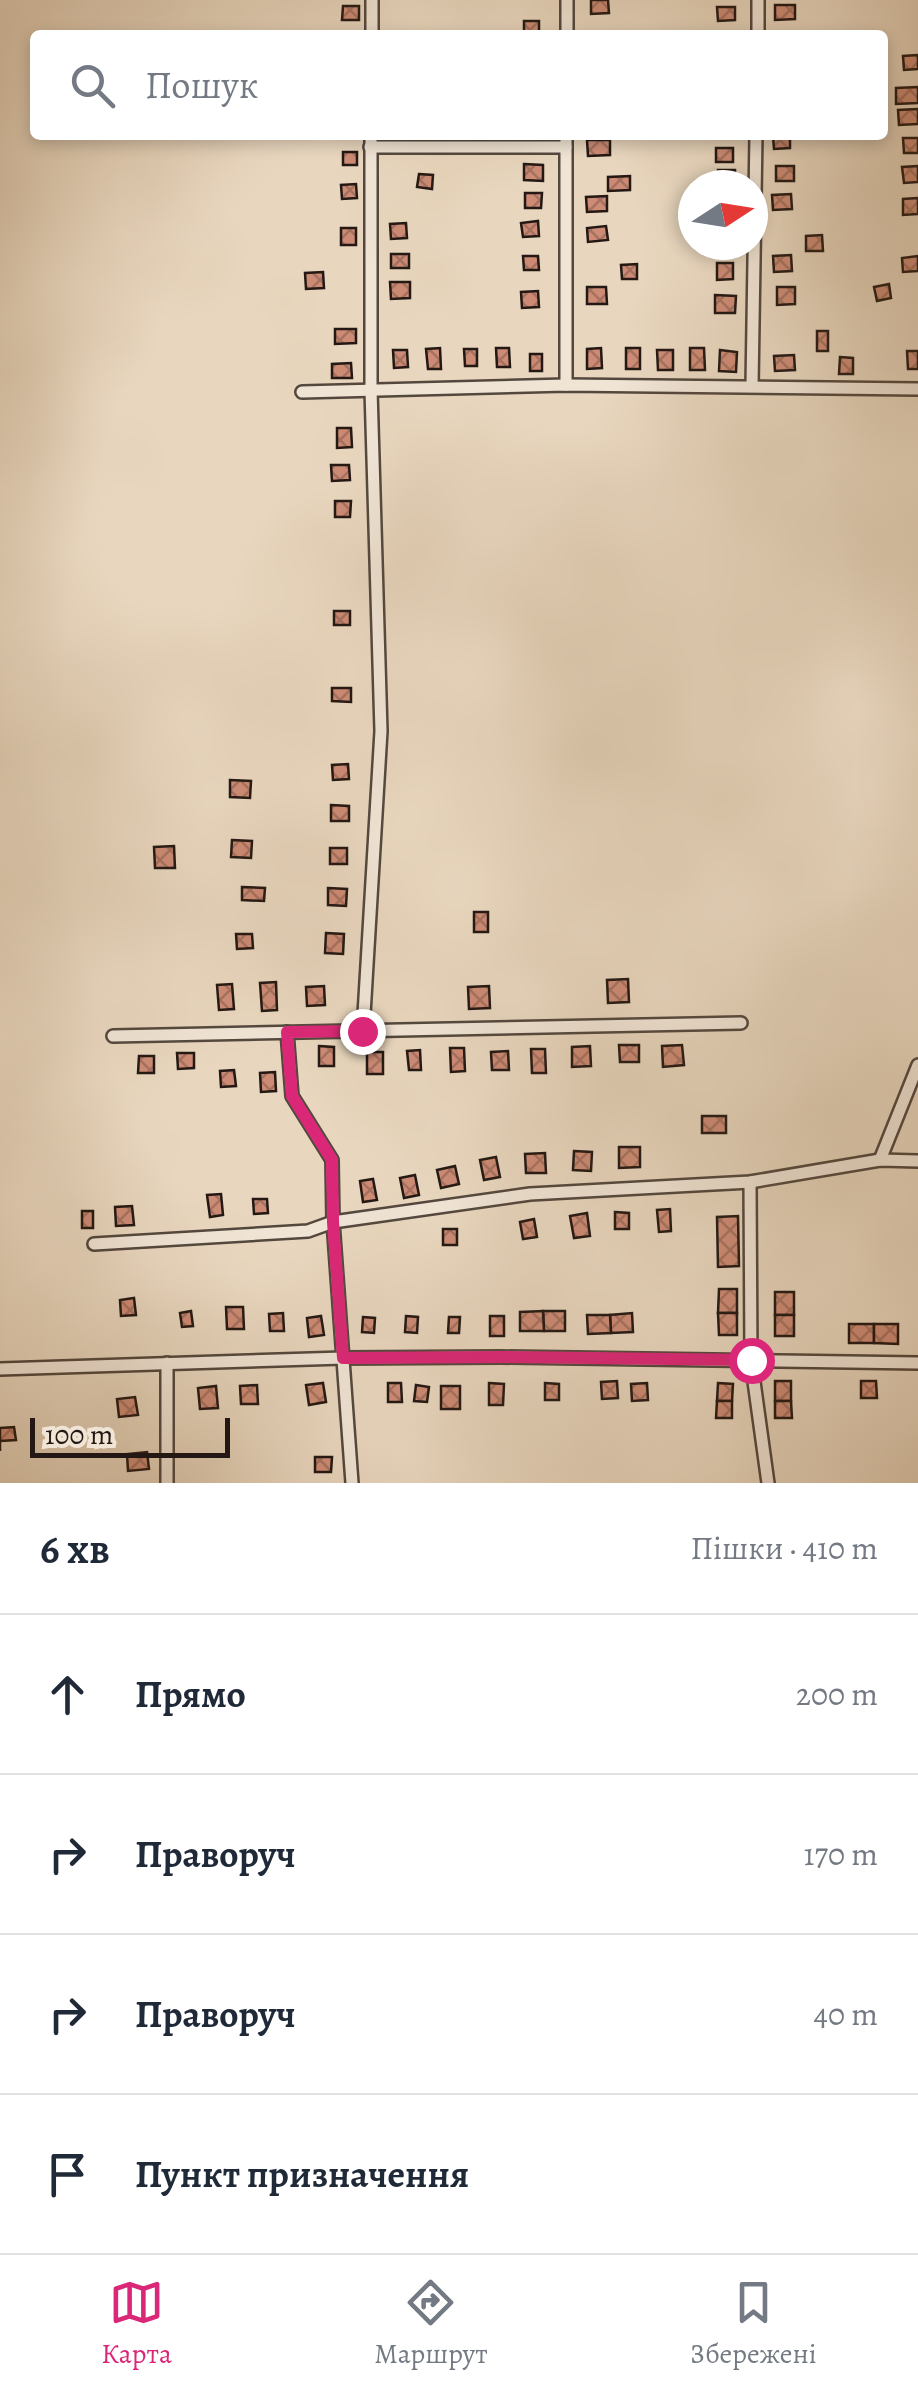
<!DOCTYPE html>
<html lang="uk">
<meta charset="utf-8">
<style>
body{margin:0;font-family:Alegreya,serif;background:#f6f6f7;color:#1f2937}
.compass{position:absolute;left:678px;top:170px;width:90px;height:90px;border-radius:50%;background:#fff;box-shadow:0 5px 15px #0003;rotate:78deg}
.scale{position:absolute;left:30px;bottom:25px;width:200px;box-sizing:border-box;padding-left:10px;border:5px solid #231813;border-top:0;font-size:28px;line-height:35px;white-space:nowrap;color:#231813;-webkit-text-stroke:8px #f0e4d5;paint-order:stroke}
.stop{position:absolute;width:30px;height:30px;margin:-22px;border:8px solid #db2777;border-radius:50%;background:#fff}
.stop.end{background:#db2777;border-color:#fff;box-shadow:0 2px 10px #0008}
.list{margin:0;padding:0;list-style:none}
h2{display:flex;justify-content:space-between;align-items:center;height:130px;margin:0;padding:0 40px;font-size:42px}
h2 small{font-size:32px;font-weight:400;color:#747a83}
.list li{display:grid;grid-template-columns:65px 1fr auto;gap:30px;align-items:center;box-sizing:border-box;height:160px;padding:0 40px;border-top:2px solid #e0e1e3}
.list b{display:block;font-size:38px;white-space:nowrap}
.list em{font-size:32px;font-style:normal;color:#747a83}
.icon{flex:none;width:55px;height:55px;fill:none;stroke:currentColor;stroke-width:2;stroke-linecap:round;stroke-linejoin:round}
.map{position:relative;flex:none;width:918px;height:1483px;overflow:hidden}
.search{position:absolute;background:#fff;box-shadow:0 5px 15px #0003;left:30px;right:30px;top:30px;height:110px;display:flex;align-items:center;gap:25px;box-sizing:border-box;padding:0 35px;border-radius:10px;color:#747a83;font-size:38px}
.sheet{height:770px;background:#fff}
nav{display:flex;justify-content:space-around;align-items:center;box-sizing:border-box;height:140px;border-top:2px solid #e0e1e3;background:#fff;font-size:28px;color:#747a83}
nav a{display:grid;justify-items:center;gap:5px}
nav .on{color:#db2777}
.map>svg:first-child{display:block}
.building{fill:url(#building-cross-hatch);stroke:#231813;stroke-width:2.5}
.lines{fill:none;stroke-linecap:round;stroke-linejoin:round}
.minor-casing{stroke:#54483e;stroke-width:16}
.minor{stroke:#f0e4d5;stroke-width:11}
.route{stroke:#db2777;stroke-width:12}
</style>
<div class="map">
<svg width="918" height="1483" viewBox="0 0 918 1483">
<defs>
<pattern id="building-cross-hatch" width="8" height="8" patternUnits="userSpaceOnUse" patternTransform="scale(2.5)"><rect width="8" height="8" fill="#cd8b75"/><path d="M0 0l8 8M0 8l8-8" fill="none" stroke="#a6715f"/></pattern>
</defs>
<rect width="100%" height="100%" fill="#e8d6be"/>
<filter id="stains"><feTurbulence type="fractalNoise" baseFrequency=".002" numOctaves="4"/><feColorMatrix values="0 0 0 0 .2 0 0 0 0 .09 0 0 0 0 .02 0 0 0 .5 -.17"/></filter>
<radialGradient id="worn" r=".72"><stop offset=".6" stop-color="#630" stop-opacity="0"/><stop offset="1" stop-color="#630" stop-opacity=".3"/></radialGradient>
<g class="building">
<path d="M591 0H608L609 13 591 14Z"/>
<path d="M775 5H795V19L775 20Z"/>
<path d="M343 6H359V20H342Z"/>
<path d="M717 7H735V20L718 21Z"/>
<rect x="524" y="21" width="15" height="14"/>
<path d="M918 55V69L904 70 903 56Z"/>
<path d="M918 87V103L896 104V88Z"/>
<path d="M918 109V124L899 125 898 110Z"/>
<path d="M790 135V148L774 149 773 136Z"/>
<path d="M903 138H918V153H904Z"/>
<path d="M587 140H610V155L588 156Z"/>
<rect x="716" y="148" width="17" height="14"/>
<rect x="343" y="152" width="14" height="13"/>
<path d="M524 164 543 165V181L524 180Z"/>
<rect x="776" y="166" width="18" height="15"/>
<path d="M918 166V182L904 183 902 167Z"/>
<path d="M718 170H735V185H719Z"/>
<path d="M419 174 433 175 432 189 417 187Z"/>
<path d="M630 176V190L608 191V177Z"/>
<path d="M356 184 357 198 342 199 341 185Z"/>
<path d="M525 193H542L541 208H525Z"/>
<path d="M791 194 792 209 773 210 772 195Z"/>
<path d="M607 196V211L587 212 586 197Z"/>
<path d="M918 198V214L903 215V199Z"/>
<path d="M538 221 539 236 523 237 521 223Z"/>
<path d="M406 223 407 238 391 239 390 224Z"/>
<path d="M606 226 608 240 588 242 587 228Z"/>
<rect x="341" y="228" width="15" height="17"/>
<path d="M822 235 823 251H806V236Z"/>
<rect x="391" y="254" width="18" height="14"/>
<path d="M791 255 792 271 774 272 773 256Z"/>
<path d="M523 256H538L539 270H524Z"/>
<path d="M918 256V271L903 272 902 258Z"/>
<path d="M717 263H733V279L717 280Z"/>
<path d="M637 264V279H622L621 265Z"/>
<path d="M323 272 324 288 306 289 305 273Z"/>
<path d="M390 282H410V298L391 299Z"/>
<path d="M889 284 891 298 877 301 874 287Z"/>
<path d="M587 287H606L607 304H587Z"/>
<path d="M777 287H795V304L777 305Z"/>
<path d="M538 291 539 307 522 308 521 292Z"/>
<path d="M715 295 736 296 735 313H715Z"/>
<path d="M335 329H356V343L335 344Z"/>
<rect x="817" y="331" width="11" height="20"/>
<path d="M440 348 441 369H428L426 349Z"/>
<path d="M496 348H509L510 367H497Z"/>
<path d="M601 348 602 368 587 369V349Z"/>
<rect x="626" y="348" width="14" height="21"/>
<path d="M690 348H704L705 370H690Z"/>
<path d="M464 349H477V366H465Z"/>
<path d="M393 350H407L408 367 394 368Z"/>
<path d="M657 350H673V370H658Z"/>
<path d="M720 350 737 352 736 372 719 371Z"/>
<path d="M907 351H918V369H908Z"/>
<rect x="530" y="354" width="12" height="17"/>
<path d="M794 355 795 370 775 371 774 356Z"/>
<path d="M840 357 853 358V374H839Z"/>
<path d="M351 363 352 378H332V364Z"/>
<path d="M337 428H351L352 447 337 448Z"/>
<path d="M331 465H349L350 480 332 481Z"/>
<path d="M335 501H351L350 517H335Z"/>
<rect x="334" y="611" width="16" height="14"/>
<path d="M332 688H351V702L332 701Z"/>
<path d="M348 764 349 779 333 780 332 765Z"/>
<path d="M230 780 251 781 250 798 230 797Z"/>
<path d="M331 805 349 806V821H331Z"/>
<path d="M232 840 252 841 251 858 231 857Z"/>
<path d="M174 846 175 868H155L154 847Z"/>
<rect x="330" y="848" width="17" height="16"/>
<path d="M242 887 265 888 264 901 242 900Z"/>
<path d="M328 888 347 889 346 906 328 905Z"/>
<rect x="474" y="912" width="14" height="20"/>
<path d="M326 933 344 934 343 954 325 953Z"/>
<path d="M236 934H252L253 948 237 949Z"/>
<path d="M628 979 629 1002 608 1003 607 980Z"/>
<path d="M276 982 277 1010 262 1011 260 983Z"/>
<path d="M232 984 234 1009 219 1010 217 985Z"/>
<path d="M324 986 325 1005 307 1006 306 987Z"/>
<path d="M489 986 490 1008 469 1009 468 987Z"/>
<path d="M619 1045H639V1062H620Z"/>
<path d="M682 1045 684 1065 663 1067 662 1046Z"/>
<path d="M319 1046 334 1047V1066H319Z"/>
<path d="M590 1046 591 1066 572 1067V1047Z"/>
<path d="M450 1048H464L465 1071 451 1072Z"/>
<path d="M531 1049H545L546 1073H532Z"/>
<path d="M420 1050 421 1070H409L407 1051Z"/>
<path d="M508 1051 509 1070H492L491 1052Z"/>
<rect x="367" y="1052" width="16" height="22"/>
<path d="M177 1053H194V1068L178 1069Z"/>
<path d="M139 1056H154V1073H138Z"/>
<path d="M234 1070 236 1086 221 1087 220 1071Z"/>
<path d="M275 1072 276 1091 261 1092 260 1073Z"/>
<rect x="702" y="1116" width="24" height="17"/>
<path d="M619 1147H640V1167L619 1168Z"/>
<path d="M574 1151 592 1152 591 1171 573 1170Z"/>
<path d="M545 1153 546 1173H526L525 1154Z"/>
<path d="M496 1157 500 1177 484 1180 480 1160Z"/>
<path d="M455 1166 459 1184 441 1188 437 1170Z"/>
<path d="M415 1175 419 1195 404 1198 400 1178Z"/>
<path d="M373 1179 377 1200 363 1202 360 1181Z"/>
<path d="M221 1194 223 1215 210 1217 207 1195Z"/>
<path d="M253 1199H267L268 1213 254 1214Z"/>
<path d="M132 1206 134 1225 116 1226 115 1207Z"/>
<path d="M670 1209 671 1231 659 1232 657 1210Z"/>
<rect x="82" y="1211" width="11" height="17"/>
<path d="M615 1212 629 1213V1229H615Z"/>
<path d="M587 1213 590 1236 574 1238 570 1216Z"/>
<path d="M738 1216 739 1266 718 1267 717 1217Z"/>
<path d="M534 1219 537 1237 523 1239 520 1222Z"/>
<rect x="443" y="1229" width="14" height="16"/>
<path d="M719 1289H737V1313H718Z"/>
<rect x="775" y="1292" width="19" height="23"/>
<path d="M134 1298 136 1315 121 1316 120 1300Z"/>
<path d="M226 1307H243L244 1329H227Z"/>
<path d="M191 1311 193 1326 182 1327 180 1313Z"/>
<path d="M543 1311H565V1331H544Z"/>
<path d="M543 1311 544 1331H520V1312Z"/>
<path d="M283 1313 284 1331H270L269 1314Z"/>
<path d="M632 1313 633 1332 611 1333 610 1315Z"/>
<path d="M718 1313H737V1335H719Z"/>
<path d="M587 1315H610L611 1333 588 1334Z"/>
<rect x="775" y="1315" width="19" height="21"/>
<path d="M321 1316 324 1335 309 1337 307 1318Z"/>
<path d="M406 1316 418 1317 417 1333 405 1332Z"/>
<rect x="490" y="1316" width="14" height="20"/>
<path d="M363 1317 375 1318 374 1333 362 1332Z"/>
<path d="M449 1317H460L459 1333H448Z"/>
<rect x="849" y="1324" width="25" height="19"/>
<path d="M874 1324H898V1344L874 1343Z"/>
<path d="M617 1381 618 1398 602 1399 601 1382Z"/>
<rect x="775" y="1381" width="16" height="20"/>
<path d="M861 1381H876L877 1398H861Z"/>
<path d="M323 1383 326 1402 309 1405 306 1385Z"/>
<path d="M388 1383H401L402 1402H388Z"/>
<path d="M489 1383 504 1384 503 1405H489Z"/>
<path d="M545 1383 559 1384V1400H545Z"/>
<path d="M647 1383 648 1400 632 1401 631 1384Z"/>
<path d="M718 1383 733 1384 732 1401H717Z"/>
<path d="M257 1385 258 1404H241L240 1386Z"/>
<path d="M416 1385 429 1387 427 1402 414 1401Z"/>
<path d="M216 1386 218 1408 200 1409 198 1388Z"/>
<rect x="441" y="1386" width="19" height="23"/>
<path d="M135 1397 138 1415 119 1417 117 1399Z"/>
<path d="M717 1401H732V1418H716Z"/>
<path d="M775 1401H791L792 1418H775Z"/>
<path d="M14 1427 16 1440 0 1441V1451V1428Z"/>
<path d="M147 1452 149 1469 128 1471 127 1454Z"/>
<path d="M315 1457H332L331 1472H315Z"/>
</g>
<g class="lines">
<defs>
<g id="minor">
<path d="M372 35V0"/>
<path d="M567 35V0"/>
<path d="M758 35V0"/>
<path d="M566 135V385"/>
<path d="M370 147H566"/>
<path d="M752 386 756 135"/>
<path d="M302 392 566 385 918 389"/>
<path d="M363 1031 381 731 371 390V135"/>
<path d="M287 1032 292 1096 332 1160 333 1222 352 1483"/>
<path d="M113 1036 741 1023"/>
<path d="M880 1160 918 1065"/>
<path d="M750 1182 751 1360 768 1483"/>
<path d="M94 1244 308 1231 333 1222 530 1194 750 1182 880 1160 918 1161"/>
<path d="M0 1369 343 1358 501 1357 918 1363"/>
<path d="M167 1483V1363"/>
</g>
</defs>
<use href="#minor" class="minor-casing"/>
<use href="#minor" class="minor"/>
</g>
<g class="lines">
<path class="route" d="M362 1031 287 1032 292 1096 332 1160 333 1222 343 1358 501 1357 751 1360"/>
</g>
<rect width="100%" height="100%" filter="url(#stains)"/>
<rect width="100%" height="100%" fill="url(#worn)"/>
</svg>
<svg class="compass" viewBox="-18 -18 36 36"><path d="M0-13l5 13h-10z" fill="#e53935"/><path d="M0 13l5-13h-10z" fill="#747a83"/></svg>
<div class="scale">100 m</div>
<div class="stop" style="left:751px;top:1360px"></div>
<div class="stop end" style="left:362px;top:1031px"></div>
<div class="search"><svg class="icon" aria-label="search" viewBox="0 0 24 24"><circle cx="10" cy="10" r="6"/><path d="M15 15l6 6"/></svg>Пошук</div>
</div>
<section class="sheet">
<h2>6 хв<small>Пішки · 410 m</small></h2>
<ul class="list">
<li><svg class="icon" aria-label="ahead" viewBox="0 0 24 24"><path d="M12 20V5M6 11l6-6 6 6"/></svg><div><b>Прямо</b></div><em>200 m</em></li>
<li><svg class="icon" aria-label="right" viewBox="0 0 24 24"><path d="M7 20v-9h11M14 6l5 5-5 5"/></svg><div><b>Праворуч</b></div><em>170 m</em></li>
<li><svg class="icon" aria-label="right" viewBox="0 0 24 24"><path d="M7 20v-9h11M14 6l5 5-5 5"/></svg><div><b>Праворуч</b></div><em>40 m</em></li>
<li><svg class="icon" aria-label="arrive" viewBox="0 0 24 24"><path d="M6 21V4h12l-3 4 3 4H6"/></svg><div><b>Пункт призначення</b></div></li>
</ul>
</section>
<nav>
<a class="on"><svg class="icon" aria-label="map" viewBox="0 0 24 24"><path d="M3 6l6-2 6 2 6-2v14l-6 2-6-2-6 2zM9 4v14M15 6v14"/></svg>Карта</a>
<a><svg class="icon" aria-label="directions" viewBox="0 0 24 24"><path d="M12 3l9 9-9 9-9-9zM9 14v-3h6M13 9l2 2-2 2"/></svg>Маршрут</a>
<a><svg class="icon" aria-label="saved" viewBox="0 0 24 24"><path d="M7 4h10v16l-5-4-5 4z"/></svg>Збережені</a>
</nav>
